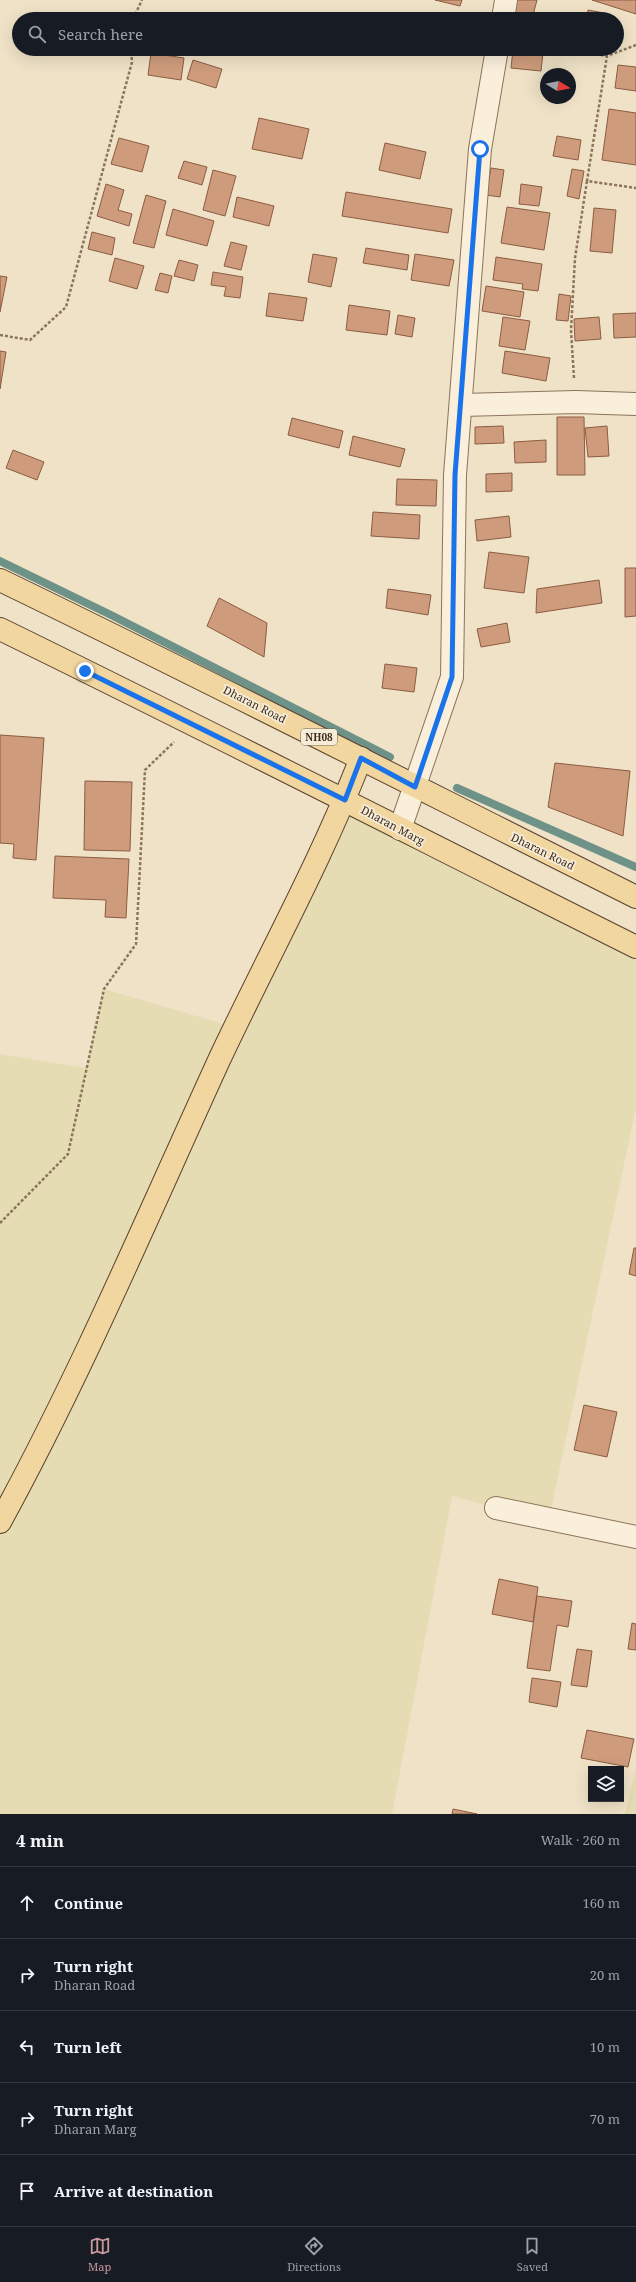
<!DOCTYPE html>
<meta charset="utf-8">
<style>
body{margin:0;font-family:"Noto Serif",serif;background:#242831;color:#f1f3f6}
.controls{position:absolute;right:12px;bottom:12px;display:grid;overflow:hidden;border-radius:0px;box-shadow:0 4px 16px #0002}
.controls button{width:36px;height:36px;display:grid;place-items:center;padding:0;border:0;border-bottom:1px solid #363941;background:#171b24;color:#f1f3f6;font:20px sans-serif}
.compass{position:absolute;left:540px;top:68px;width:36px;height:36px;border-radius:50%;background:#171b24;box-shadow:0 4px 16px #0002;rotate:100deg}
.stop{position:absolute;width:12px;height:12px;margin:-9px;border:3px solid #1a73e8;border-radius:50%;background:#fff}
.stop.end{background:#1a73e8;border-color:#fff;box-shadow:0 1px 4px #0008}
.list{margin:0;padding:0;list-style:none}
h2{display:flex;justify-content:space-between;align-items:center;height:52px;margin:0;padding:0 16px;font-size:17px}
h2 small{font-size:13px;font-weight:400;color:#9ea1a6}
.list li{display:grid;grid-template-columns:26px 1fr auto;gap:12px;align-items:center;box-sizing:border-box;height:72px;padding:0 16px;border-top:1px solid #363941}
.list b{display:block;font-size:15px;white-space:nowrap}
.list p{margin:0;font-size:13px;white-space:nowrap;color:#9ea1a6}
.list em{font-size:13px;font-style:normal;color:#9ea1a6}
.icon{flex:none;width:22px;height:22px;fill:none;stroke:currentColor;stroke-width:2;stroke-linecap:round;stroke-linejoin:round}
.map{position:relative;flex:none;width:636px;height:1814px;overflow:hidden}
.search{position:absolute;background:#171b24;box-shadow:0 4px 16px #0002;left:12px;right:12px;top:12px;height:44px;display:flex;align-items:center;gap:10px;box-sizing:border-box;padding:0 14px;border-radius:22px;color:#9ea1a6;font-size:15px}
.sheet{height:412px;background:#171b24}
nav{display:flex;justify-content:space-around;align-items:center;box-sizing:border-box;height:56px;border-top:1px solid #363941;background:#171b24;font-size:11px;color:#9ea1a6}
nav a{display:grid;justify-items:center;gap:2px}
nav .on{color:#cb999c}
.map>svg:first-child{display:block}
.farmland{fill:#e5dcb4}
.lines{fill:none;stroke-linecap:round;stroke-linejoin:round}
.stream{stroke:#6e9288;stroke-width:8}
.building{fill:#ce9c7c;stroke:#8b5c41}
.minor-casing{stroke:#8c745c;stroke-width:24}
.major-casing{stroke:#5a4230;stroke-width:24}
.path{stroke:#8c745c;stroke-width:2.5;stroke-dasharray:3 2;stroke-linecap:butt}
.minor{stroke:#faefdb;stroke-width:22}
.major{stroke:#f2d69f;stroke-width:22}
.route{stroke:#1a73e8;stroke-width:5}
.labels{text-anchor:middle;dominant-baseline:central;stroke-width:3.5;stroke-linejoin:round;paint-order:stroke}
.shield{fill:#f6ecd7;stroke:#746657;stroke-width:1}
.shield-label{font-size:10px;font-weight:bold;fill:#3c2c20}
.street-label{font-size:11px;fill:#3c2c20;stroke:#f6ecd7}
</style>
<div class="map">
<svg width="636" height="1814" viewBox="0 0 636 1814">
<rect width="100%" height="100%" fill="#efe2c7"/>
<g class="farmland">
<path d="M345 800 636 947V1108L549 1519 496 1508 452 1496 392 1814H0V1054L86 1068 104 989 234 1027Z"/>
<path d="M636 1767V1814H625Z"/>
</g>
<g class="lines">
<g class="stream">
<path d="M0 561 111 615 390 757"/>
<path d="M457 788 636 867"/>
</g>
</g>
<g class="building">
<path d="M435 0H462L460 6Z"/>
<path d="M517 0H537L532 19 513 17Z"/>
<path d="M592 0H636V14Z"/>
<path d="M588 10 604 13 602 19H586Z"/>
<path d="M513 50 543 53 541 71 511 68Z"/>
<path d="M151 53 184 58 181 80 148 75Z"/>
<path d="M193 60 222 69 216 88 187 79Z"/>
<path d="M618 65 636 67V91L615 88Z"/>
<path d="M609 109 636 113V165L602 160Z"/>
<path d="M259 118 309 129 302 159 252 149Z"/>
<path d="M557 136 581 140 578 160 553 156Z"/>
<path d="M119 138 149 146 142 172 111 164Z"/>
<path d="M385 143 426 152 420 179 379 170Z"/>
<path d="M184 161 207 167 202 185 178 178Z"/>
<path d="M491 168 504 170 500 197 486 195Z"/>
<path d="M572 169 584 171 579 199 567 196Z"/>
<path d="M213 170 236 176 225 216 203 210Z"/>
<path d="M106 184 124 190 118 210 132 214 129 226 97 216Z"/>
<path d="M521 184 542 187 539 206 519 204Z"/>
<path d="M346 192 452 209 448 233 342 216Z"/>
<path d="M146 195 166 201 154 248 133 243Z"/>
<path d="M237 197 274 206 269 226 233 217Z"/>
<path d="M507 207 550 213 544 250 501 243Z"/>
<path d="M594 208 616 210 612 253 590 251Z"/>
<path d="M173 209 214 221 207 246 166 235Z"/>
<path d="M92 232 115 238 112 255 88 249Z"/>
<path d="M231 242 247 246 241 270 224 266Z"/>
<path d="M366 248 409 255 407 270 363 263Z"/>
<path d="M313 254 337 258 331 287 308 282Z"/>
<path d="M415 254 454 260 449 286 411 280Z"/>
<path d="M496 257 542 264 538 291 522 289 523 284 493 280Z"/>
<path d="M115 258 144 266 137 289 109 281Z"/>
<path d="M179 260 198 265 194 281 174 276Z"/>
<path d="M213 272 243 277 240 298 224 296 226 287 211 285Z"/>
<path d="M160 273 172 276 168 293 155 290Z"/>
<path d="M0 276 7 277 0 312Z"/>
<path d="M486 286 524 292 520 317 482 311Z"/>
<path d="M269 293 307 298 303 321 266 316Z"/>
<path d="M559 294 571 296 568 321 556 320Z"/>
<path d="M349 305 390 311 387 335 346 330Z"/>
<path d="M636 313V337L614 338 613 314Z"/>
<path d="M398 315 415 318 412 337 395 334Z"/>
<path d="M503 317 530 321 525 350 499 346Z"/>
<path d="M599 317 601 339 575 341 574 319Z"/>
<path d="M0 351 6 352 0 389Z"/>
<path d="M505 351 550 358 546 381 502 373Z"/>
<path d="M557 417H584L585 475H557Z"/>
<path d="M292 418 343 431 339 448 288 435Z"/>
<path d="M503 426 504 443 475 444V427Z"/>
<path d="M607 426 609 456 588 457 585 428Z"/>
<path d="M353 436 405 449 400 467 349 455Z"/>
<path d="M546 440V462L515 463 514 442Z"/>
<path d="M13 450 44 462 37 480 6 468Z"/>
<path d="M512 473V491L486 492V474Z"/>
<path d="M397 479 437 480 436 506 396 505Z"/>
<path d="M373 512 420 515 419 539 371 536Z"/>
<path d="M509 516 511 537 477 541 475 520Z"/>
<path d="M489 552 529 557 524 593 484 588Z"/>
<path d="M625 568H636V616L625 617Z"/>
<path d="M599 580 602 603 536 613 537 589Z"/>
<path d="M388 589 431 595 428 615 386 608Z"/>
<path d="M219 598 267 623 264 657 207 626Z"/>
<path d="M507 623 510 642 481 647 477 629Z"/>
<path d="M385 664 417 668 414 692 382 688Z"/>
<path d="M0 735 44 738 36 860 13 858 14 844 0 843Z"/>
<path d="M555 763 630 771 623 836 548 807Z"/>
<path d="M85 781 132 782 130 851 84 850Z"/>
<path d="M55 856 129 859 126 918 105 917 106 900 53 898Z"/>
<path d="M634 1248H636V1276L629 1274Z"/>
<path d="M584 1405 617 1412 607 1457 574 1450Z"/>
<path d="M499 1579 538 1587 533 1622 492 1614Z"/>
<path d="M537 1596 572 1601 568 1627 557 1625 550 1671 527 1668Z"/>
<path d="M632 1623 636 1624V1650L628 1649Z"/>
<path d="M577 1649 592 1651 587 1687 571 1685Z"/>
<path d="M532 1678 561 1682 557 1707 529 1702Z"/>
<path d="M587 1730 634 1739 628 1767 581 1758Z"/>
<path d="M453 1809 477 1814H452Z"/>
</g>
<g class="lines">
<defs>
<g id="minor">
<path d="M503 19 506 0"/>
<path d="M461 405 576 402 636 404"/>
<path d="M400 829 452 677 455 475 480 149 497 49"/>
<path d="M496 1508 636 1537"/>
</g>
<g id="major">
<path d="M0 580C213 683 424 791 636 897"/>
<path d="M0 629C213 733 424 841 636 947"/>
<path d="M0 1522C82 1372 149 1213 220 1058 267 958 321 861 361 758"/>
</g>
</defs>
<use href="#minor" class="minor-casing"/>
<use href="#major" class="major-casing"/>
<g class="path">
<path d="M133 19 142 0"/>
<path d="M636 45 607 56 587 181 636 188"/>
<path d="M566 49 607 56"/>
<path d="M0 335 30 340 66 307 132 62 131 49"/>
<path d="M574 378 571 330 575 258 587 181"/>
<path d="M0 1223 68 1154 104 989 136 944 145 770 174 742"/>
</g>
<use href="#minor" class="minor"/>
<use href="#major" class="major"/>
</g>
<g class="lines">
<path class="route" d="M85 671 345 800 361 758 415 787 452 677 455 475 480 149"/>
</g>
<g class="labels">
<rect class="shield" x="301" y="729" width="36" height="16" rx="3"/>
<g class="shield-label">
<text x="319" y="737">NH08</text>
</g>
<g class="street-label">
<text transform="translate(255 704) rotate(27)">Dharan Road</text>
<text transform="translate(393 825) rotate(28)">Dharan Marg</text>
<text transform="translate(543 851) rotate(26)">Dharan Road</text>
</g>
</g>
</svg>
<div class="controls">
<button><svg class="icon" aria-label="layers" viewBox="0 0 24 24"><path d="M12 4l9 5-9 5-9-5zM3 14l9 5 9-5"/></svg></button>
</div>
<svg class="compass" viewBox="-18 -18 36 36"><path d="M0-13l5 13h-10z" fill="#e53935"/><path d="M0 13l5-13h-10z" fill="#9ea1a6"/></svg>
<div class="stop" style="left:480px;top:149px"></div>
<div class="stop end" style="left:85px;top:671px"></div>
<div class="search"><svg class="icon" aria-label="search" viewBox="0 0 24 24"><circle cx="10" cy="10" r="6"/><path d="M15 15l6 6"/></svg>Search here</div>
</div>
<section class="sheet">
<h2>4 min<small>Walk · 260 m</small></h2>
<ul class="list">
<li><svg class="icon" aria-label="ahead" viewBox="0 0 24 24"><path d="M12 20V5M6 11l6-6 6 6"/></svg><div><b>Continue</b></div><em>160 m</em></li>
<li><svg class="icon" aria-label="right" viewBox="0 0 24 24"><path d="M7 20v-9h11M14 6l5 5-5 5"/></svg><div><b>Turn right</b><p>Dharan Road</p></div><em>20 m</em></li>
<li><svg class="icon" aria-label="left" viewBox="0 0 24 24"><path d="M17 20v-9H6M10 6l-5 5 5 5"/></svg><div><b>Turn left</b></div><em>10 m</em></li>
<li><svg class="icon" aria-label="right" viewBox="0 0 24 24"><path d="M7 20v-9h11M14 6l5 5-5 5"/></svg><div><b>Turn right</b><p>Dharan Marg</p></div><em>70 m</em></li>
<li><svg class="icon" aria-label="arrive" viewBox="0 0 24 24"><path d="M6 21V4h12l-3 4 3 4H6"/></svg><div><b>Arrive at destination</b></div></li>
</ul>
</section>
<nav>
<a class="on"><svg class="icon" aria-label="map" viewBox="0 0 24 24"><path d="M3 6l6-2 6 2 6-2v14l-6 2-6-2-6 2zM9 4v14M15 6v14"/></svg>Map</a>
<a><svg class="icon" aria-label="directions" viewBox="0 0 24 24"><path d="M12 3l9 9-9 9-9-9zM9 14v-3h6M13 9l2 2-2 2"/></svg>Directions</a>
<a><svg class="icon" aria-label="saved" viewBox="0 0 24 24"><path d="M7 4h10v16l-5-4-5 4z"/></svg>Saved</a>
</nav>
